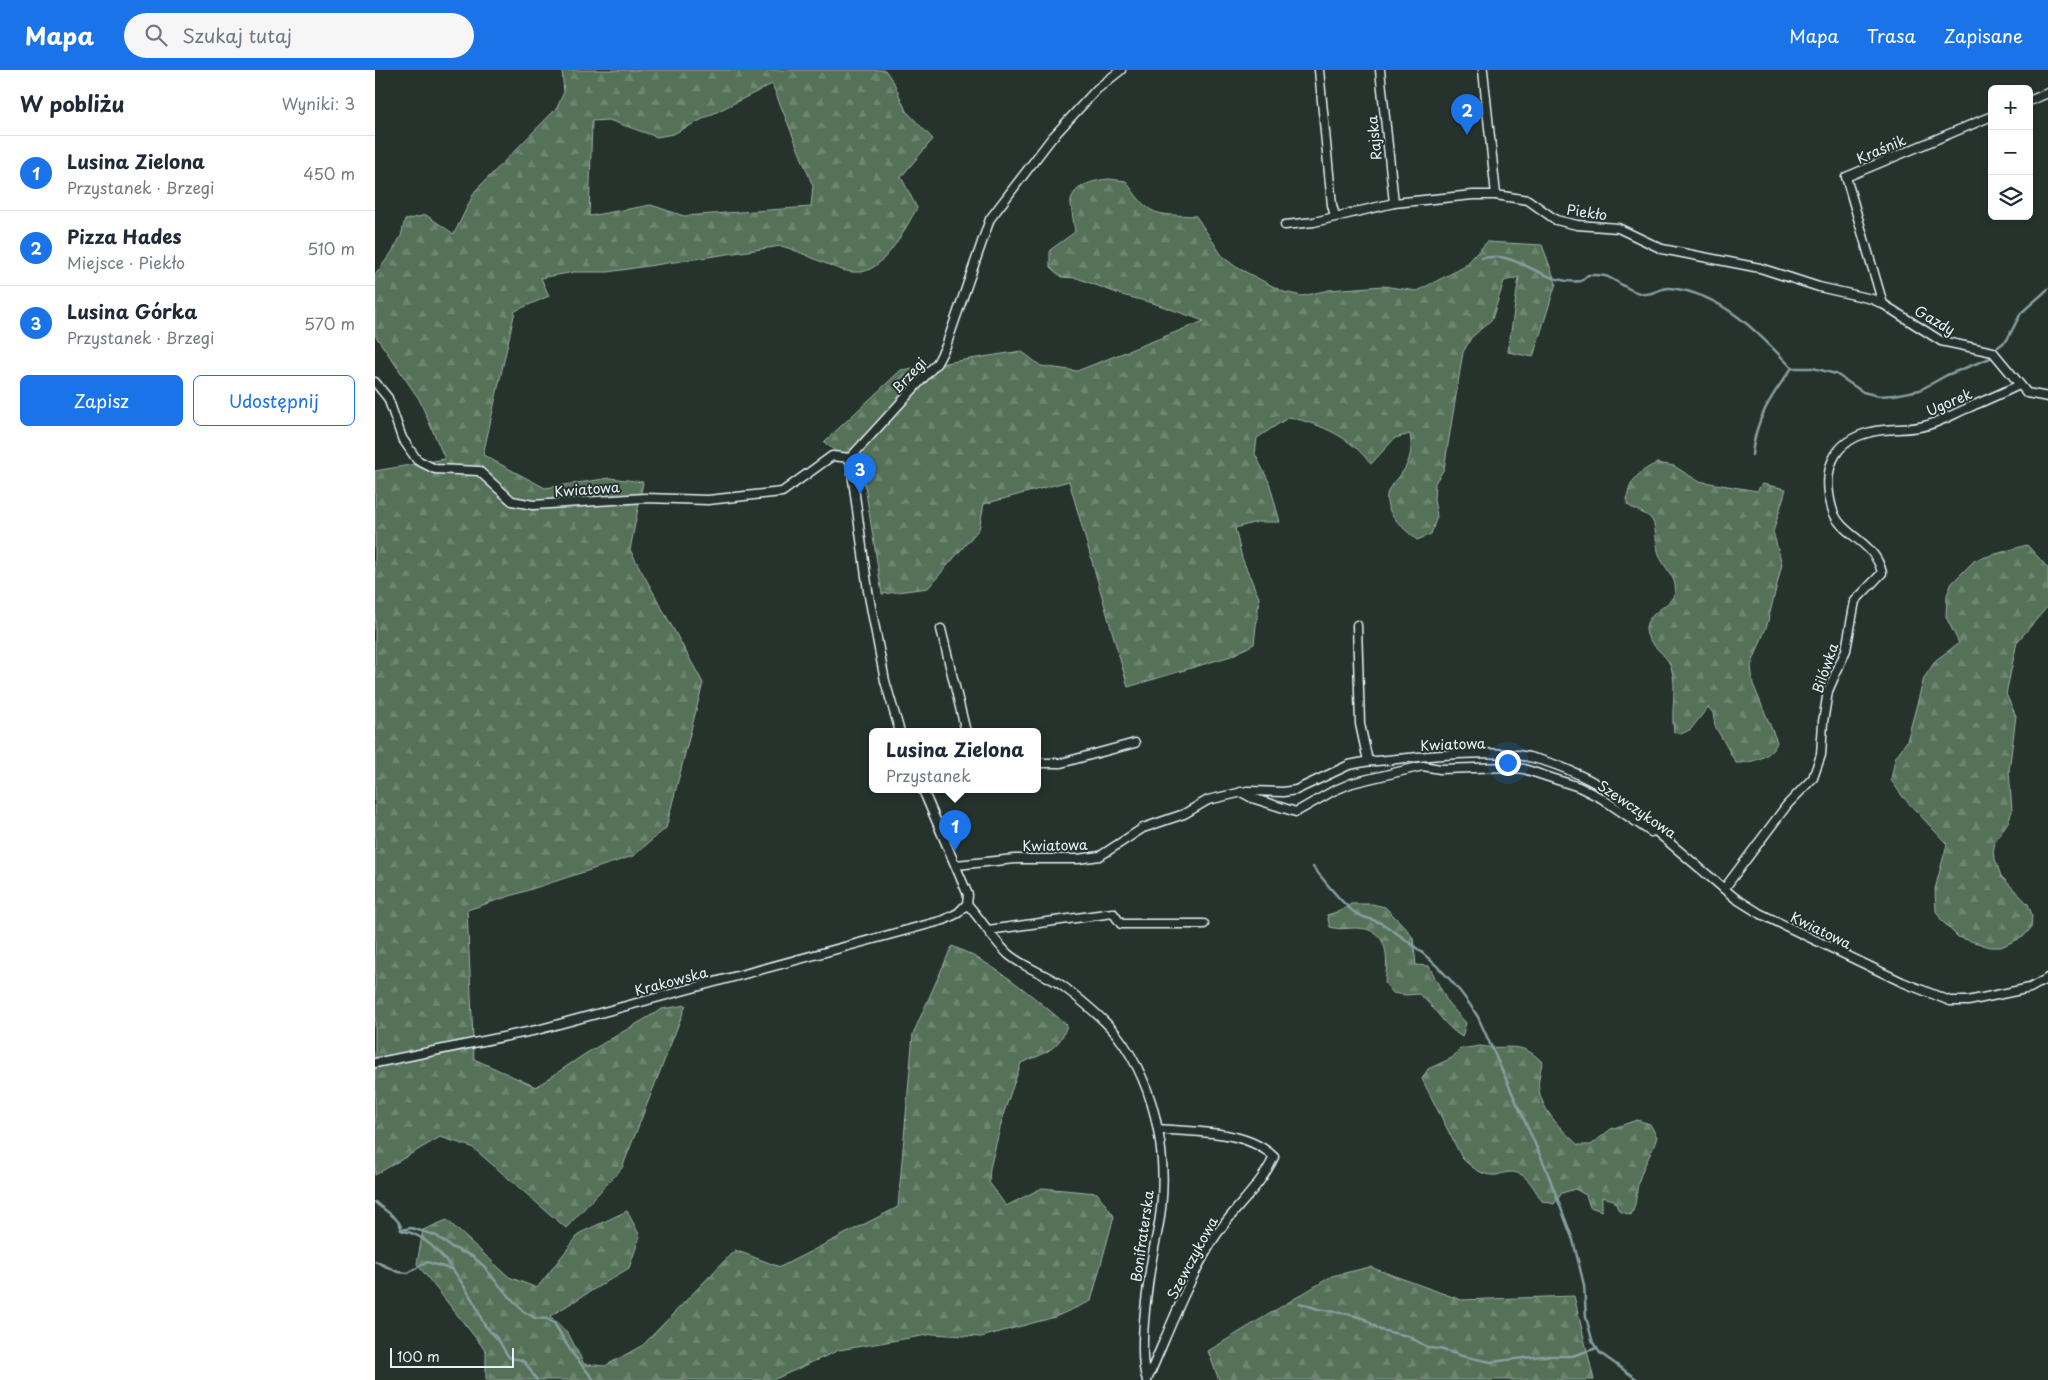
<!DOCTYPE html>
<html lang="pl">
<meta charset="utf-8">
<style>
body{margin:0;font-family:"Playpen Sans",sans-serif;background:#f6f6f7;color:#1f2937}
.controls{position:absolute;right:15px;top:15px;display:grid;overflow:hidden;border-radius:8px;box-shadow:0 2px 8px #0003}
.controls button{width:45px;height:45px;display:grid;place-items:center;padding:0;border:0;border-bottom:1px solid #e0e1e3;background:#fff;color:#1f2937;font:25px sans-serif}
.scale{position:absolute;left:15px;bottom:12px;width:124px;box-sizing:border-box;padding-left:5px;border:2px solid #e8f1f8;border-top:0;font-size:14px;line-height:18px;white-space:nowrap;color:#e8f1f8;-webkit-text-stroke:4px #26332d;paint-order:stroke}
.you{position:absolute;left:1132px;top:692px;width:18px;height:18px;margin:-12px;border:4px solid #fff;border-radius:50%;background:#1a73e8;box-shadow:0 0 0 8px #1a73e833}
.badge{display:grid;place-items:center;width:32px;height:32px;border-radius:50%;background:#1a73e8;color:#fff;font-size:16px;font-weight:700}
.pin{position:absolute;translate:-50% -41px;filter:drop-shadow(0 1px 2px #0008)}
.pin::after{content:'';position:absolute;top:26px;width:18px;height:15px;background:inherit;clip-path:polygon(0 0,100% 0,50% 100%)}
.popup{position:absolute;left:494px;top:658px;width:172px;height:65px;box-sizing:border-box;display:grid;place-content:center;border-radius:8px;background:#fff;filter:drop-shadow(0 1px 4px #0005);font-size:16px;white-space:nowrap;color:#747a83}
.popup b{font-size:19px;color:#1f2937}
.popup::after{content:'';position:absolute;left:50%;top:100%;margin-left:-10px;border:10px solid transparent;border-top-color:#fff}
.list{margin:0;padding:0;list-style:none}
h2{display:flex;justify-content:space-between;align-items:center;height:65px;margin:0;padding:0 20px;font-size:21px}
h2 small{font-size:16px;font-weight:400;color:#747a83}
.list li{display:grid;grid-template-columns:32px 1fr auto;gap:15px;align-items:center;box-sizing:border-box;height:75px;padding:0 20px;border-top:1px solid #e0e1e3}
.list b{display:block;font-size:19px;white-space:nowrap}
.list p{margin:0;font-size:16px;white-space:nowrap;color:#747a83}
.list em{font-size:16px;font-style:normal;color:#747a83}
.actions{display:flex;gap:10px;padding:15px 20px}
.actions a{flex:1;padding:11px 0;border:1px solid #1a73e8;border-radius:8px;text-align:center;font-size:18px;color:#1a73e8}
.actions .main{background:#1a73e8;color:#fff}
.icon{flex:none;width:28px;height:28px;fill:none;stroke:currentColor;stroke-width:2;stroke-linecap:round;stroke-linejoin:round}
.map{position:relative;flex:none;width:1673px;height:1310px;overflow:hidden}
header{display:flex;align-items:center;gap:30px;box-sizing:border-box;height:70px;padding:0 25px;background:#1a73e8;color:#fff}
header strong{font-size:24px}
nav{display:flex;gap:28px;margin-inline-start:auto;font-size:18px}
.search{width:350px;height:45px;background:#f6f6f7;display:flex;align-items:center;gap:12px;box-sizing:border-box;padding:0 18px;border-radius:28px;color:#747a83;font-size:19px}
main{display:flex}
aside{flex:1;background:#fff}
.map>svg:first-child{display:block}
.forest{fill:url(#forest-firs);stroke:#9eb1a8;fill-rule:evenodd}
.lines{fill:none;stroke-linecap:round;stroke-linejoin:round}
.stream{stroke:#859fa1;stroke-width:2.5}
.minor-casing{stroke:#e8f1f8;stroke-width:11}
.minor{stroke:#26332d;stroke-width:8}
.labels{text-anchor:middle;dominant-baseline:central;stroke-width:4;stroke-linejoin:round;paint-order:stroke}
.street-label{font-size:14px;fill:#e8f1f8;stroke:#26332d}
</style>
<header>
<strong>Mapa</strong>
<div class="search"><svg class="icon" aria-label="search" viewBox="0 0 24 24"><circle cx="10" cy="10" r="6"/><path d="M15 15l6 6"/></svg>Szukaj tutaj</div>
<nav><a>Mapa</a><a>Trasa</a><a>Zapisane</a></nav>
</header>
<main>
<aside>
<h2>W pobliżu<small>Wyniki: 3</small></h2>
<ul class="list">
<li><span class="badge">1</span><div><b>Lusina Zielona</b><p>Przystanek · Brzegi</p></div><em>450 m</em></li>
<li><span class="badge">2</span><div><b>Pizza Hades</b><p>Miejsce · Piekło</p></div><em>510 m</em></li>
<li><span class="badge">3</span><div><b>Lusina Górka</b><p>Przystanek · Brzegi</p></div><em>570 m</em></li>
</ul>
<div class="actions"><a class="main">Zapisz</a><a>Udostępnij</a></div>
</aside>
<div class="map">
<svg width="1673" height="1310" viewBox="0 0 1673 1310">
<defs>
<pattern id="forest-firs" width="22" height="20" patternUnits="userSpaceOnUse" patternTransform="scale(1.25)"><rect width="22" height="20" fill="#547158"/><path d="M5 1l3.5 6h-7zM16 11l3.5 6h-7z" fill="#6d8671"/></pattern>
</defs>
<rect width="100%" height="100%" fill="#26332d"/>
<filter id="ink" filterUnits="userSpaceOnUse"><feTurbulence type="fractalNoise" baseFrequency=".02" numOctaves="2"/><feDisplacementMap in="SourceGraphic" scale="10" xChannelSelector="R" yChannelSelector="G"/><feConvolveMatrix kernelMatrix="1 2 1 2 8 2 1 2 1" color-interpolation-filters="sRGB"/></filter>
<g filter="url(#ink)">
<g class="forest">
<path d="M187 0H510L519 13 531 41 558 69 526 107 542 138C531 157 510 200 485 202 474 203 462 199 452 194 436 188 422 180 406 176L233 202H199L166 208 174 226 140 241 108 385 170 418 235 408 268 412 255 480 328 613 291 758 258 786 92 840 99 989 161 1017 210 984 287 939 311 935 247 1098 191 1158 97 1077 65 1067 0 1105V401L70 389 44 329 0 265V205L17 182 26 166 30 150 51 145 79 164 100 121 182 38 189 22ZM397 14 438 116 436 137 309 146 276 135 214 146 217 51 234 50 282 67 298 64Z"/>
<path d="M734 109 751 111C775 148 780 144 821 146L848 187 861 197 909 222 927 226 954 220 1008 216 1042 221 1089 197 1112 172 1167 175 1181 213 1158 287 1133 282 1144 207 1129 211 1117 249 1096 268 1088 282 1069 399 1060 413 1059 430 1062 446 1056 464 1042 470C1029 459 1004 439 1014 419 1016 415 1021 411 1024 407 1035 393 1038 381 1035 364L1020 368 996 394C975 367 948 355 914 347L882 368 880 384 894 412 905 452H882L860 458 867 488 884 528 879 574 856 586 753 617 694 411 609 434 604 459 553 518 507 524 488 403 449 372 526 300 646 281 666 296 702 301 829 251 778 233 747 225 702 208 686 207 675 197V180L700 162C699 153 697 144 696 135 694 116 720 110 734 109Z"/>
<path d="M1282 393 1299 396 1323 411 1382 421 1387 414 1411 419 1398 462 1407 494 1392 555 1376 596 1378 614 1402 672C1396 688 1377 693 1361 693L1340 656 1338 643 1333 637 1316 659 1306 664 1299 662C1295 640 1303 619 1296 597 1292 583 1272 575 1271 560 1270 544 1293 538 1299 525 1305 511 1290 499 1285 487 1280 476 1282 458 1277 450 1273 443 1259 441 1252 434 1252 412 1263 402 1282 393Z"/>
<path d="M1652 475 1673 498V536L1642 572 1631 624 1641 646 1634 701 1637 741 1633 752 1620 771 1618 783 1626 806 1653 834 1657 845 1656 858 1648 867 1626 877H1615L1583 867 1567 851 1561 841 1560 819 1572 774 1528 727 1516 710 1520 688 1532 671 1549 608 1561 590 1584 573 1571 547 1572 525 1577 513 1600 490Z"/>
<path d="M976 834H997L1010 837 1030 857 1038 868 1041 895 1054 896 1073 933 1091 953 1087 967C1069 956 1060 937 1044 924L1031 925 1018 923 1010 913C1013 889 1015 858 981 858 971 858 965 860 955 857L952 845 965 841Z"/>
<path d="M577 876C621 894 656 925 692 955 685 979 669 984 646 993L629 1042 615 1098 614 1112 631 1136 667 1118 722 1123 739 1146 716 1231 680 1247 606 1267 558 1264 464 1280 398 1310H111V1281L42 1194 48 1160 72 1150 134 1207 162 1218 205 1163 252 1141 265 1166 254 1198 175 1246 193 1263 209 1294 230 1296 268 1275 360 1180 405 1197 523 1137 538 964Z"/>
<path d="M1105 976C1133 981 1145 969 1167 992 1166 1000 1162 1012 1164 1020 1168 1042 1187 1060 1203 1075H1216L1236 1059 1262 1050 1275 1054 1282 1067C1278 1082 1269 1093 1265 1107 1260 1121 1263 1132 1256 1145L1244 1141 1239 1130 1227 1127V1141L1215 1137 1211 1125 1200 1119 1187 1123 1179 1134 1167 1131C1161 1122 1155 1109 1145 1104 1137 1100 1129 1103 1122 1105 1108 1107 1096 1097 1087 1088L1047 1009 1053 999 1077 988 1085 979Z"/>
<path d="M995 1197 1086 1230 1199 1226 1219 1310H844L833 1281 957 1206Z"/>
</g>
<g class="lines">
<g class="stream">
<path d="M1107 188C1115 187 1122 186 1130 188 1156 194 1177 215 1206 211L1213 205C1220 205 1229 204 1235 208 1247 214 1255 222 1269 224 1278 225 1287 217 1295 218 1346 223 1384 263 1417 298H1438L1461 304 1488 322 1504 326 1519 325 1545 320 1572 305 1618 287"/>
<path d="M1623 277 1632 270 1646 243 1673 219"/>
<path d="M1377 385C1380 350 1396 326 1417 298"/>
<path d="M938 797C951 812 963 830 979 842 989 849 1001 849 1011 856 1048 880 1080 909 1103 947L1170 1096 1198 1170 1209 1215 1211 1247 1218 1273 1225 1283 1263 1310"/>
<path d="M0 1132C8 1140 28 1150 26 1160"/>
<path d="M26 1160 36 1158 60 1165 76 1177 97 1186 109 1196 116 1206 148 1241 160 1248 172 1249 179 1253 197 1283 219 1310"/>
<path d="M28 1161C59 1165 86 1210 101 1236 104 1241 105 1248 109 1254 113 1260 120 1265 124 1271 128 1277 130 1283 135 1288 154 1289 151 1297 162 1310"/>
<path d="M0 1191 23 1202 33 1203 52 1192 75 1199"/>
<path d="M925 1233 943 1239 973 1244 990 1249 1005 1260 1033 1266 1054 1278 1065 1279 1087 1286 1116 1292 1166 1286H1197L1222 1278"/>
</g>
<defs>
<g id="minor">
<path d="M944 0 957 135 960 146"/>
<path d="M1005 0 1019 133"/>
<path d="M1108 0 1121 125"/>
<path d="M1654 31 1673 23"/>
<path d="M910 155 939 152 1019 133 1098 125H1121L1153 130 1181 150 1202 155 1243 158 1287 179 1385 198 1444 217 1497 229 1508 234 1566 271 1618 282 1652 323 1673 327"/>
<path d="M1508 234 1471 107 1617 46"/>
<path d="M0 312 13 328 27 368 42 390 60 399 104 401 137 431 158 435 270 428 333 430 407 422 457 386 475 388"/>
<path d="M982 555 985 654 993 691"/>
<path d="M566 559 591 662"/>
<path d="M525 662 510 611 493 521 475 388 562 293 571 276 615 149 676 69 722 19 746 0"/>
<path d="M662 693H686L760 673"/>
<path d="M548 720 593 825 592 834"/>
<path d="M866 722 877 728 921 742 958 721 977 713 1035 699 1048 696 1065 699 1134 697 1149 699 1204 717 1226 728 1276 762"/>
<path d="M581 795 640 789H703L725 786 768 758 809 744 833 730 872 721 908 722 921 720 974 695 989 692C1038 688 1107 678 1154 687 1181 693 1207 705 1231 719L1360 828 1384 843 1527 912 1575 931H1593L1655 918 1673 908"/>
<path d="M1349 819 1412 735 1438 708 1446 685 1448 652 1453 621 1471 580 1480 531 1507 503C1500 470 1464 466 1457 438 1447 402 1456 371 1496 362 1514 357 1535 361 1553 355 1567 351 1581 343 1595 337 1611 330 1628 323 1644 315"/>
<path d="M592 834C607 850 617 869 633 884 649 898 672 904 689 917 706 930 728 948 742 965 784 1020 796 1097 782 1164 775 1194 761 1283 772 1310"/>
<path d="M613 860 738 843 746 854H829"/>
<path d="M0 993 162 960 569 850 583 843 592 834"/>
<path d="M772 1310C793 1263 811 1214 838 1170 856 1141 884 1119 899 1087 871 1059 821 1063 783 1059"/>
</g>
</defs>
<use href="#minor" class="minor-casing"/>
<use href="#minor" class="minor"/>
</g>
</g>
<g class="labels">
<g class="street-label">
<text transform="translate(999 68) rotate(-96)">Rajska</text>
<text transform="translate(1506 79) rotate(-23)">Kraśnik</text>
<text transform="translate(1212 142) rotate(8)">Piekło</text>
<text transform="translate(1560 250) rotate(30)">Gazdy</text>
<text transform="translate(534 305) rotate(-47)">Brzegi</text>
<text transform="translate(1574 332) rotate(-23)">Ugorek</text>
<text transform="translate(212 419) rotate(-4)">Kwiatowa</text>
<text transform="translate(1450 598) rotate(-71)">Bilówka</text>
<text transform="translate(1078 674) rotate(-2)">Kwiatowa</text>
<text transform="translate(1262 739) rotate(34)">Szewczykowa</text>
<text transform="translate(680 775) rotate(-1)">Kwiatowa</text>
<text transform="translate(1446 860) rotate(26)">Kwiatowa</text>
<text transform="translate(296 911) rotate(-15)">Krakowska</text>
<text transform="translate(767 1166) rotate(-82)">Bonifraterska</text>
<text transform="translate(817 1188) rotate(-62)">Szewczykowa</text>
</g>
</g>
</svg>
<div class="controls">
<button>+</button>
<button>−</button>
<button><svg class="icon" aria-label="layers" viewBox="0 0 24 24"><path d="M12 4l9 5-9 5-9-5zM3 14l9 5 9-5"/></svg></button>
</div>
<div class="scale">100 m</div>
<div class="you"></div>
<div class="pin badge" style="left:580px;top:781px">1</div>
<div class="popup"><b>Lusina Zielona</b>Przystanek</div>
<div class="pin badge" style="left:1092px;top:65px">2</div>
<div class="pin badge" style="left:485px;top:424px">3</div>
</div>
</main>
